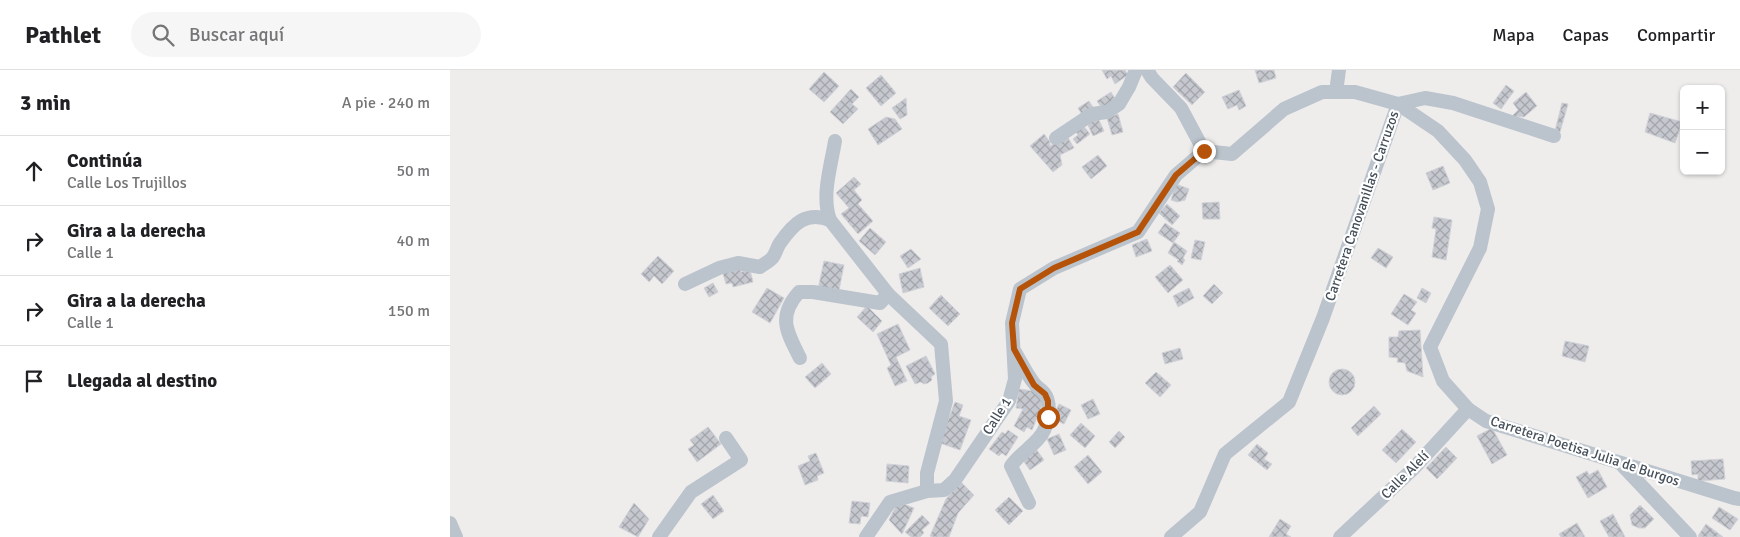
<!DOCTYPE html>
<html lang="es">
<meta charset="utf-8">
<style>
body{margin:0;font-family:Signika,sans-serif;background:#f6f6f6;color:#202124}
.controls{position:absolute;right:15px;top:15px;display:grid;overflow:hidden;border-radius:8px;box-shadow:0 1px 4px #0004}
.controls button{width:45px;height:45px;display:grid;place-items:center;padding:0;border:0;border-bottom:1px solid #e0e0e0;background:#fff;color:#202124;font:25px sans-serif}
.stop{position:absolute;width:15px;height:15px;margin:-11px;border:4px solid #b45309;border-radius:50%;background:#fff}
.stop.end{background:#b45309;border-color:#fff;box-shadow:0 1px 5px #0008}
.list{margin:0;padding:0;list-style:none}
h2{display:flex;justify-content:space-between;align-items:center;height:65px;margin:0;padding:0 20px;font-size:21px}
h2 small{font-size:16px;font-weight:400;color:#757577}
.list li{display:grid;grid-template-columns:32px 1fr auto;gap:15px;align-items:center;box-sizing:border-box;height:70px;padding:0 20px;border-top:1px solid #e0e0e0}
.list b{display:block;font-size:19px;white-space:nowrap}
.list p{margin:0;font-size:16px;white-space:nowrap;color:#757577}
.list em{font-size:16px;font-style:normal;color:#757577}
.icon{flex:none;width:28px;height:28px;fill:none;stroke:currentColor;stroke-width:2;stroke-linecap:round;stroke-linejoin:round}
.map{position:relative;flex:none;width:1290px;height:467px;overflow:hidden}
header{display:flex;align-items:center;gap:30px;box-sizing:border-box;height:70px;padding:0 25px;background:#fff;border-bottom:1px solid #e0e0e0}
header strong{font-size:24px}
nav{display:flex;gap:28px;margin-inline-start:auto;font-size:18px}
.search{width:350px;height:45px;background:#f6f6f6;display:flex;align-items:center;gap:12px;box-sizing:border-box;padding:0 18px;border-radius:28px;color:#757577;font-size:19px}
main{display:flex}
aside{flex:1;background:#fff}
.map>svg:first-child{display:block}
.building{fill:url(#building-cross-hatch);stroke:#d0d2d8}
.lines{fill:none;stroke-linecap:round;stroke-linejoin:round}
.minor{stroke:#bbc4cc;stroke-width:14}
.route{stroke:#b45309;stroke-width:6}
.labels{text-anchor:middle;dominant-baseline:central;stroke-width:4.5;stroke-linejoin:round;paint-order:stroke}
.street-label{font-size:14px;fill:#454f59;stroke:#fff}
</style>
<header>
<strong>Pathlet</strong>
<div class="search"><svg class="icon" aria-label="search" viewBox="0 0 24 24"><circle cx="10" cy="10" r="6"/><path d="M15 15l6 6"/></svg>Buscar aquí</div>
<nav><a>Mapa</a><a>Capas</a><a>Compartir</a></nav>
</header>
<main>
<aside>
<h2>3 min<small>A pie · 240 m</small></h2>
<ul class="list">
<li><svg class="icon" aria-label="ahead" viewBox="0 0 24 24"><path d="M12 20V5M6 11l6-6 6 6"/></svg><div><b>Continúa</b><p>Calle Los Trujillos</p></div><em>50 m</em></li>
<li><svg class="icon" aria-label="right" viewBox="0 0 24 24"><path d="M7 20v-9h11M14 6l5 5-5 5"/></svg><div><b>Gira a la derecha</b><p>Calle 1</p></div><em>40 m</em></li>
<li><svg class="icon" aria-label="right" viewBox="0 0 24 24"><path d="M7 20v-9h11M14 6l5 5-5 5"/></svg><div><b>Gira a la derecha</b><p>Calle 1</p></div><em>150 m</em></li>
<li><svg class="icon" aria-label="arrive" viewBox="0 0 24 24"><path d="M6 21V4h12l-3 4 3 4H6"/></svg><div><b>Llegada al destino</b></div></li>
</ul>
</aside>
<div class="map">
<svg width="1290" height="467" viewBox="0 0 1290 467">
<defs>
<pattern id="building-cross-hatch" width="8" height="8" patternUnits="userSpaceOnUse" patternTransform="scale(1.25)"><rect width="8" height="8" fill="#c6c8cf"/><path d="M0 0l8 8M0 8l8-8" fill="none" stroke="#a3a5ab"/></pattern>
</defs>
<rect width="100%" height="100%" fill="#efecec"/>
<g class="building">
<path d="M652 0H675L678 5 665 14 661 6 657 9Z"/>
<path d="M805 0H824L826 8 809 13Z"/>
<path d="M374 2 389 16 374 32 359 19Z"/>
<path d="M736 3 755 22 742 35 723 17Z"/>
<path d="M431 5 446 23 431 36 416 18Z"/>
<path d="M1056 15 1064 21 1051 39 1043 33Z"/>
<path d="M401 19 409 27 402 34 408 39 393 54 380 42Z"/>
<path d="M789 20 796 36 789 40 787 35 778 39 772 27Z"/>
<path d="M661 22 667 32 653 40 647 31Z"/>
<path d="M1076 22 1087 36 1074 47 1062 46 1068 40 1063 33Z"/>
<path d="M456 28 457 45 450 49 442 38Z"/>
<path d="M639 31 644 39 633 46 628 38Z"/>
<path d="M1112 33 1118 34 1110 62 1105 61Z"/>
<path d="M1200 43 1232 52 1225 73 1195 62Z"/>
<path d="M668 44 673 62 662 65 657 48Z"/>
<path d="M436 47 445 49 452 59 428 75 418 59Z"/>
<path d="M648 48 654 61 643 66 637 53Z"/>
<path d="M632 54 640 64 627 74 623 69 628 65 625 60Z"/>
<path d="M594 64 600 72V76L617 66 624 78 610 85 612 95 603 102 580 76Z"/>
<path d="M648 85 657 96 641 109 632 97Z"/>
<path d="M993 96 1000 113 983 120 976 103Z"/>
<path d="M404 107 411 114 404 120 412 130 408 134 423 151 408 164 391 144 399 138 386 123Z"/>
<path d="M726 114 739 119 735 130 727 132 721 130Z"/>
<path d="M769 132 770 149H753L752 133Z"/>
<path d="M717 134 730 146 722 155 709 143Z"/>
<path d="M984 147 1002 150 996 190 982 187 986 159 982 158Z"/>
<path d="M715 153 730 163 723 173 708 163Z"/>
<path d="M420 158 436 172 425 185 409 171Z"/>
<path d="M697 169 702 181 686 187 682 175Z"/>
<path d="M745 170 755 172 751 190 741 188Z"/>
<path d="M724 172 737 181 733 188 735 190 732 195 727 191 729 190 718 183Z"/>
<path d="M928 178 943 187 936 198 921 188Z"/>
<path d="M461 179 471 189 458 198 450 186Z"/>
<path d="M208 186 224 201 212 214 204 206 199 212 191 204Z"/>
<path d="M374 191 394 195 389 220 381 218 380 222 368 219Z"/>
<path d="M720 195 733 210 718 223 705 207Z"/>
<path d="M289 196 291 202 300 200 303 212 283 217 282 213 276 214 272 200Z"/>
<path d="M470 198 474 217 453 223 449 204Z"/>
<path d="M263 213 268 222 259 227 254 218Z"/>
<path d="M764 214 773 223 762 234 753 226Z"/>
<path d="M317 218 334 228 320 253 302 242Z"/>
<path d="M739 218 744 228 728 237 723 226Z"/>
<path d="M972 218 981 223 976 233 967 228Z"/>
<path d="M954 224 967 232 961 240 966 243 958 255 941 244Z"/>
<path d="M491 225 510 244 498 256 479 238Z"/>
<path d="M417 236 432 251 423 262 407 247Z"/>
<path d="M448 254 460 280 446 287 457 311 445 316 437 298 441 295 427 264Z"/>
<path d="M970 260 973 307 957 301 955 293 947 292 948 288 939 287V267H948L949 261Z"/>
<path d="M1115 271 1139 276 1135 292 1112 286Z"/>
<path d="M730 278 733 289 715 294 712 283Z"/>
<path d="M476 286 485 304 481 307 482 310 478 313 474 314 471 312 465 314 456 296Z"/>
<path d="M372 293 381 304 365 318 355 307Z"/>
<circle cx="892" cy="312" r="13"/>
<path d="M706 302 721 315 710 327 695 313Z"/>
<path d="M569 319 583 321 591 328 593 333 582 360 577 357 574 362 564 356 573 339 566 338Z"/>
<path d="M643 329 650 344 638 349 631 335Z"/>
<path d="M505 332 513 335 509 346 521 350 510 380 487 372 492 366Z"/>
<path d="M609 334 621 340 614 354 602 348Z"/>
<path d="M924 336 931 344 908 366 901 358Z"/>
<path d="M631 353 645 366 635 378 620 365Z"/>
<path d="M258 357 271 374 247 392 238 379 244 375 240 370Z"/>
<path d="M1042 358 1057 385 1042 394 1027 366Z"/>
<path d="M952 359 966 372 946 393 932 380Z"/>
<path d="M558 360 568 367 556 386 552 383 549 386 539 379 552 362 555 364Z"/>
<path d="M669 361 675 367 665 378 659 372Z"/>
<path d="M609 364 616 380 604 385 597 369Z"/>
<path d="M807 374 818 383 814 389 822 394 817 400 798 385Z"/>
<path d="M996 377 1007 388 987 409 976 398Z"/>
<path d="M586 379 594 390 580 400 572 389Z"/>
<path d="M366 383 374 403 367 406 368 410 355 415 348 396 360 391 358 386Z"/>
<path d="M638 385 652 402 638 414 624 397Z"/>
<path d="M1273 389 1275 409 1248 411V404L1242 405 1241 391Z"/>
<path d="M437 394 459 396 458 413 436 411Z"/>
<path d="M1148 400 1157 417 1138 428 1126 407 1137 401 1139 405Z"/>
<path d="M511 412 524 425 508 443 499 467H483L480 466 496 429Z"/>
<path d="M263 425 274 441 263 449 251 434Z"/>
<path d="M559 427 573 441 559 455 545 440Z"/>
<path d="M402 431 420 433 418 447 411 446 410 454 399 453Z"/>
<path d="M448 432 464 438 452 464 439 450Z"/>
<path d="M184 433 199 449 188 467 169 457Z"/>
<path d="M1190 435 1204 449 1195 458H1189L1182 455 1180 445Z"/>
<path d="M1269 437 1288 449 1280 460 1262 448Z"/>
<path d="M1163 444 1175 467H1159L1150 451Z"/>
<path d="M472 445 480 453 472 460 474 463 470 467H461L455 462Z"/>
<path d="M830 449 841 456 836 464 841 467H819Z"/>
<path d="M1127 453 1135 467H1111L1109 464Z"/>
<path d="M1256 454 1273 467H1249L1248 466Z"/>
</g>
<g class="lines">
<g class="minor">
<path d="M697 0 702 8 731 38 754 81"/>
<path d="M886 22 889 0"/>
<path d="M948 34 975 28 1003 33 1104 66"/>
<path d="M606 68 642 44 657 42 669 34 679 17 686 0"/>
<path d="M385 71C381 96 371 126 380 150L438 224 491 274 496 331 477 403V421"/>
<path d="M754 81 782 84 834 39 872 22H905L948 34 988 61 1015 90 1030 112 1038 139 1030 178 980 277 993 311 1018 339 1036 351 1284 428 1290 429"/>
<path d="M235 214 269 198 288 193 310 197C314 194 320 191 323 187 326 183 327 177 330 173 344 153 356 141 380 150"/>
<path d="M565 282C571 292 576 303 583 312 586 317 591 319 594 323 603 334 598 359 588 369 579 379 569 385 561 396L579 433"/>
<path d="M350 288C337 262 327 247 349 222H363L430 233 438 224"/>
<path d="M1171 394 1240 467"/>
<path d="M0 453 6 467"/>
<path d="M209 467 241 422 291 390 276 368"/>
<path d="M416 467 440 432 477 421 494 420 505 410 559 331 565 309 562 253 570 219 604 198 688 162 726 105 754 81"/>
<path d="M721 467 750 442 775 384 839 332 873 248 948 34"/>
<path d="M890 467 963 399 1018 339"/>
</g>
</g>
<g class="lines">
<path class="route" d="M598 347V331L595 324 584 315 564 279 562 253 570 219 604 198 688 162 726 105 754 81"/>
</g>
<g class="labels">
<g class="street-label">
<text transform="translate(912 136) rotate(-71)">Carretera Canovanillas - Carruzos</text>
<text transform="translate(547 346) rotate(-58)">Calle 1</text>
<text transform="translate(1135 381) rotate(18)">Carretera Poetisa Julia de Burgos</text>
<text transform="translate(955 405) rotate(-45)">Calle Alelí</text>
</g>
</g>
</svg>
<div class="controls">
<button>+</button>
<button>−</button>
</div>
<div class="stop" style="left:598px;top:347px"></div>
<div class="stop end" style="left:754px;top:81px"></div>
</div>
</main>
